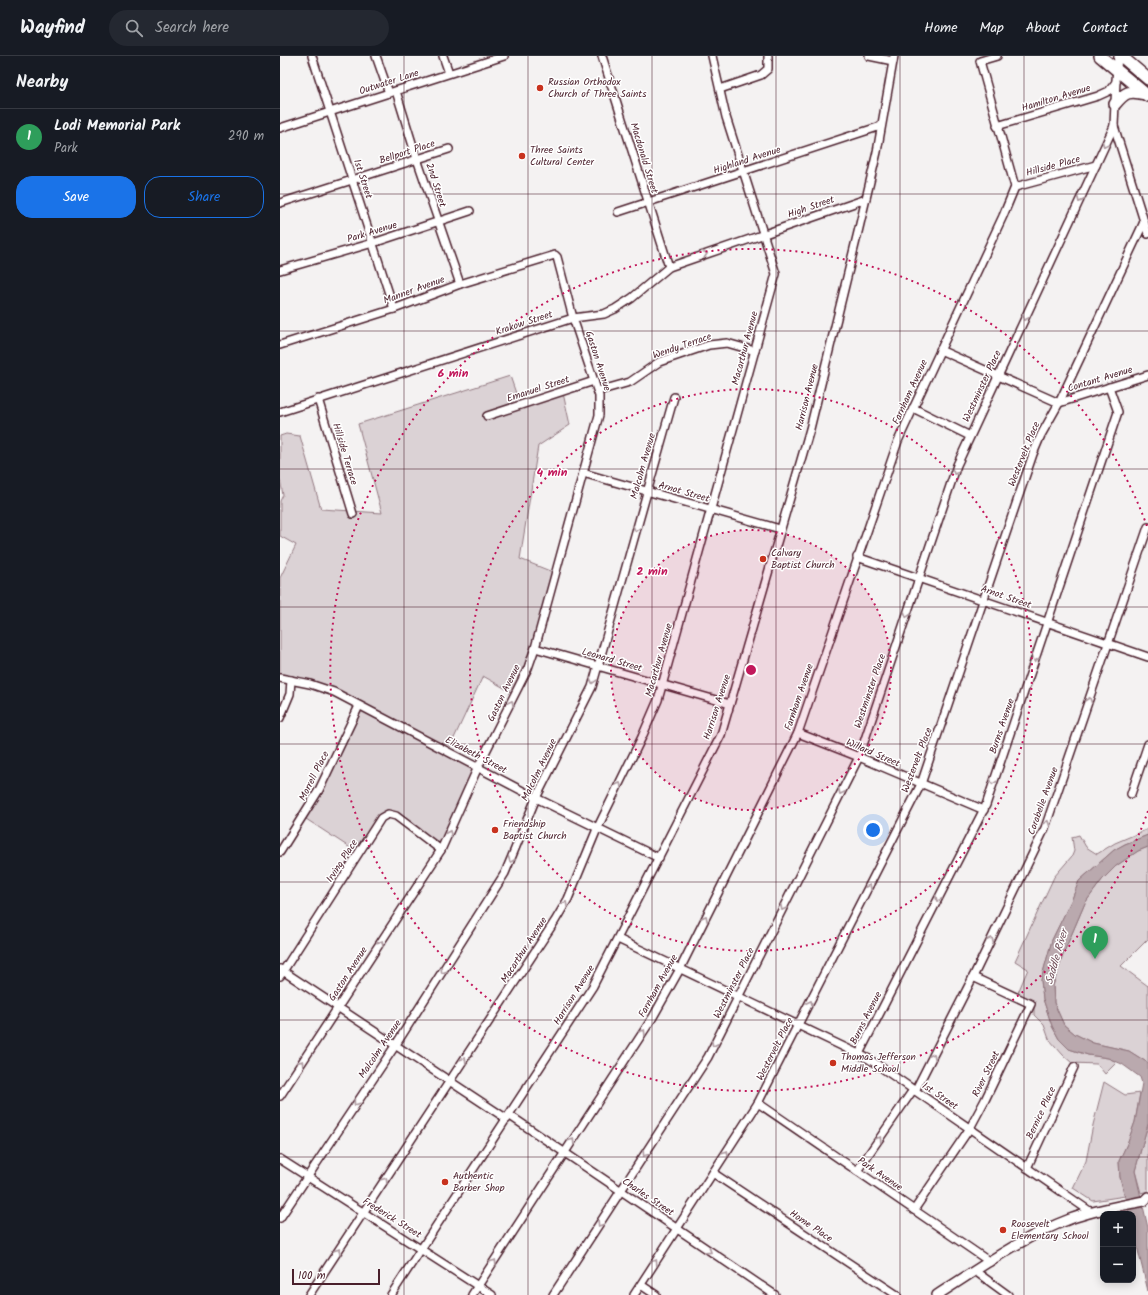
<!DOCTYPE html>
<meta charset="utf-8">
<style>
body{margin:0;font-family:Kalam,sans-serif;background:#242831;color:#f1f3f6}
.controls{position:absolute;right:12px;bottom:12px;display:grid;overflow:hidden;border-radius:8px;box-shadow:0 2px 10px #0003}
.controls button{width:36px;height:36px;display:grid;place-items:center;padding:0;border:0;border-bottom:1px solid #363941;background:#171b24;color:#f1f3f6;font:20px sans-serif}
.scale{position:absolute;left:12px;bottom:10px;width:88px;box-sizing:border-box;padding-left:4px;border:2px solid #4a1f2b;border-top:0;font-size:11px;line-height:14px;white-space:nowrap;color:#4a1f2b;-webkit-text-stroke:3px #fff;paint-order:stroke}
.you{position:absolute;left:593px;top:774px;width:14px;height:14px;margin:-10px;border:3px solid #fff;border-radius:50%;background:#1a73e8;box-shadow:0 0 0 6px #1a73e833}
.badge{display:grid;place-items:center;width:26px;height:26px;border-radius:50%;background:#1a73e8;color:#fff;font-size:13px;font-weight:700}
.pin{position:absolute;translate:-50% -33px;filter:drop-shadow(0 1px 2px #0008)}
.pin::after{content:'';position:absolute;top:21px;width:14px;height:12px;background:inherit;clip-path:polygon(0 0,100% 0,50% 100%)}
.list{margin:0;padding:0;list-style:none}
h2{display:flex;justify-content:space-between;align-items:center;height:52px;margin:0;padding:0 16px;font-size:17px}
h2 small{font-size:13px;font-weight:400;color:#9ea1a6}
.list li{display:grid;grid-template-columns:26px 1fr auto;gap:12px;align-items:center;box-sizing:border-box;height:56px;padding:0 16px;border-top:1px solid #363941}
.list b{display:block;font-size:15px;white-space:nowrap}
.list p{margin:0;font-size:13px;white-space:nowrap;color:#9ea1a6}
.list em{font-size:13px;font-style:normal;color:#9ea1a6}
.actions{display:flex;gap:8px;padding:12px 16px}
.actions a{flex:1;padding:9px 0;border:1px solid #1a73e8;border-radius:16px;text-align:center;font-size:14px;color:#1a73e8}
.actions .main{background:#1a73e8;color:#fff}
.icon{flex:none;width:22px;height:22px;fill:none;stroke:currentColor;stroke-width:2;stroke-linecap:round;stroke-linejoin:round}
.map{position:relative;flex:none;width:868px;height:1239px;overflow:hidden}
header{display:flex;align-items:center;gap:24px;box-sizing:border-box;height:56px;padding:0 20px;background:#171b24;border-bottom:1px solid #363941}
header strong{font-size:19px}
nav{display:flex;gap:22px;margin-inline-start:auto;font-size:14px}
.search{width:280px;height:36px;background:#242831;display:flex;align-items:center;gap:10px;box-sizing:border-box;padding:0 14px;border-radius:22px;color:#9ea1a6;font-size:15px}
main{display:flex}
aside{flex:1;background:#171b24}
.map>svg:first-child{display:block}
.green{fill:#dbd2d5;stroke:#927880}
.water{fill:#baa9ae;stroke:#8d727a}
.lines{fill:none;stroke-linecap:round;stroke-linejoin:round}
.minor-casing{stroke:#4a1f2b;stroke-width:10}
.major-casing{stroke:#4a1f2b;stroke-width:12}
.highway-casing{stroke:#4a1f2b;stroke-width:14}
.minor{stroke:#fff;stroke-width:7}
.major{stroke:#fff;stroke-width:9}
.highway{stroke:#fff;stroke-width:11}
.oneway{stroke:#ae9aa0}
.grid{fill:none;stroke:#4a1f2b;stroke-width:1;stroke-opacity:0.55}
.ring{fill:none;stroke:#c2185b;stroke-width:2;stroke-dasharray:2 4}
.poi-dot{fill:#c8321e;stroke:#fff;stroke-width:1.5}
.labels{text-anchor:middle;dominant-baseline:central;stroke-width:3;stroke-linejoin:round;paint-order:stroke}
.street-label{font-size:10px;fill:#4a1f2b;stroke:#fff}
.poi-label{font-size:10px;fill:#4a1f2b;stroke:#fff;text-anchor:start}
.water-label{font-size:11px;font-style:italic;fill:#714f59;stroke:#fff}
.centre{fill:#c2185b;stroke:#fff;stroke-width:2}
.ring-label{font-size:12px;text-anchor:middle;font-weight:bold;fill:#c2185b;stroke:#fff;stroke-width:3;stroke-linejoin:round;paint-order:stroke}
</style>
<header>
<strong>Wayfind</strong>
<div class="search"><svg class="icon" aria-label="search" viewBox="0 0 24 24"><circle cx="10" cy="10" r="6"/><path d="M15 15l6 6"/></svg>Search here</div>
<nav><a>Home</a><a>Map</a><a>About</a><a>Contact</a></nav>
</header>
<main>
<aside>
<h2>Nearby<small></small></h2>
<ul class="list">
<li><span class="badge" style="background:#2e9e5b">1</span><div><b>Lodi Memorial Park</b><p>Park</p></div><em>290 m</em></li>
</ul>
<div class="actions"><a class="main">Save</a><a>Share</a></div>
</aside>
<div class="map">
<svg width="868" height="1239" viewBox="0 0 868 1239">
<rect width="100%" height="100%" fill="#f4f2f2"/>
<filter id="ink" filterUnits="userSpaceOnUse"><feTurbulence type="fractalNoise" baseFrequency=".025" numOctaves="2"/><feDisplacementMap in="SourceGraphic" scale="8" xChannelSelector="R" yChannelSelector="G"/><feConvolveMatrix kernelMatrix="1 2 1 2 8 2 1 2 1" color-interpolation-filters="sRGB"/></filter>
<g filter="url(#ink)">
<g class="green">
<path d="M230 320 240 349 283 337 290 369 258 390 240 503 275 517 250 606 235 638 203 620 169 693 200 708 161 790 106 755 78 797 23 761 77 648 40 630 0 622V522L16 489 0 480V445L3 439 0 423V380L6 378 20 380 41 453 102 457 78 368Z"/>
<path d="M868 773V779L845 788 834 794 799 825 792 843 772 884 761 924 763 943 772 970 779 983 789 993 808 999 828 1002 837 1006 825 1018 817 1008 792 1007 783 999 769 983 764 969 754 959V947L737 939 748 913 735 905 774 821 792 800 794 795 792 781 799 779 806 791 817 798 835 787Z"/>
<path d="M868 791V883L841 910 868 930V1007L849 995 813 987 795 978 784 969 774 947 773 929 784 896 805 847 822 824 836 810 858 795Z"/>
<path d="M824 1026 845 1039 860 1037 855 1066 847 1088 839 1105 840 1121 845 1140 813 1145 793 1132 806 1105 813 1069Z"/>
<path d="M868 1068V1135L861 1137 855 1115Z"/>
</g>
<path class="water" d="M868 779V791L858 795 836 810 822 824 805 847 784 896 773 930 774 947 784 969 795 978 813 987 849 995 868 1007V1068L855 1115 868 1172V1235L853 1174V1158H849L840 1121 839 1105 847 1088 855 1066 862 1027 860 1021 842 1008 828 1002 808 999 789 993 779 983 772 970 763 943 761 924 772 884 792 843 799 825 834 794 845 788Z"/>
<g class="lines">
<defs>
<g id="minor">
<path d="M32 0 114 253"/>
<path d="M96 0 109 37"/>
<path d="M163 0 169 17"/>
<path d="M322 0 389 211"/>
<path d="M589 0 613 5"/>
<path d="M440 33 481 19 488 13V0"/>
<path d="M116 35 137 103 180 228"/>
<path d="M717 70 818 40 829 35 836 26"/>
<path d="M834 70 868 178"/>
<path d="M0 72 224 0"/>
<path d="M735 131 816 109"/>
<path d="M0 147 169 93"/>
<path d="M338 156 601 70"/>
<path d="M0 214 93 187 190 155"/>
<path d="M0 289 114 253 180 228 275 199 277 201 293 262 319 340V359L255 592 248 612 198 711 161 794 0 1040"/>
<path d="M660 294 779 347 868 319"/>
<path d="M318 335 350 326 379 306 429 289 447 287 475 295"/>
<path d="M38 343 73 458"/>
<path d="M633 352 690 380"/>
<path d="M0 356 293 262 324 258 335 253 352 242 389 211 586 143"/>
<path d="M207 360 314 325"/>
<path d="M303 417 500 473"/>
<path d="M577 501 868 601"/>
<path d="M255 592 450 648"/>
<path d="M0 622 30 628 54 636 256 742 379 802"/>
<path d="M0 662 10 638 11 624"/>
<path d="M518 677 579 701 704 754"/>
<path d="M851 738 868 688"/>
<path d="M0 796 39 734 79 650"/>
<path d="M338 883 589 1003 811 1156"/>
<path d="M0 913 227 1063"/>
<path d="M0 920 101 762 108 758 116 760 161 794"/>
<path d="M579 998 706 749 838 356 829 331"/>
<path d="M635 1035 693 921 765 772 868 471"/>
<path d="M478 1047 710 1206"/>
<path d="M229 1059 495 1239"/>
<path d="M0 1103 212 1239"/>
<path d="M747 1112 794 1011"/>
<path d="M577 1115 633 1034"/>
<path d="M433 1117 617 1239"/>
<path d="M634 1154 690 1072 705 1044 751 948 693 921"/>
<path d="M0 1162 115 990 225 817 256 742 312 631 394 341"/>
<path d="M695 1215 728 1239"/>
<path d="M361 1229 376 1239"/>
<path d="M29 1239 275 865 288 843 317 773 362 681 378 644 496 218 446 61 432 0"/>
<path d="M111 1239 313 930 441 679 530 373 579 172 597 96 614 0"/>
<path d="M192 1239 373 961 400 913 518 677 618 385 723 160 735 131 700 5 717 0"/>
<path d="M273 1239 428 1001 579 701 677 409 834 70 836 24 838 0"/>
<path d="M354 1239 478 1047 641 728 753 398 761 379 779 347 864 166"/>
</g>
<path id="major" d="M657 1239C700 1212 742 1181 790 1163 814 1154 839 1150 864 1145L868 1141"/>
<g id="highway">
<path d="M820 0 868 40"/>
<path d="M841 0 868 23"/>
<path d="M835 48C845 36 849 34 865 38"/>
</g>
</defs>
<use href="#minor" class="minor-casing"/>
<use href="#major" class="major-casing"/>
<use href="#highway" class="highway-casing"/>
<use href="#minor" class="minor"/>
<use href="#major" class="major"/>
<use href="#highway" class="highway"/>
</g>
<defs><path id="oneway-chevron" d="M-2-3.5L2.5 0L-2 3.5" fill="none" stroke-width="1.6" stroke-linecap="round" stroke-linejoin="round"/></defs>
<g class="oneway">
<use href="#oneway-chevron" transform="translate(825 89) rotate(114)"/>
<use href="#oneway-chevron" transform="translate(800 144) rotate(115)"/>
<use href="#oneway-chevron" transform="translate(425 198) rotate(-18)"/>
<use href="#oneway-chevron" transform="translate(745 262) rotate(114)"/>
<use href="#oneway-chevron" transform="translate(675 416) rotate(108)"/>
<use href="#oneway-chevron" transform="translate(356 473) rotate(106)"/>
<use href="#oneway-chevron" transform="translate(627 559) rotate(109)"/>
<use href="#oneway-chevron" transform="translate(755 603) rotate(109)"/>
<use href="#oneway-chevron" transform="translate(313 625) rotate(106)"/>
<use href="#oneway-chevron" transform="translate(809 644) rotate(-71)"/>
<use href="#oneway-chevron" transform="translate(231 647) rotate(-63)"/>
<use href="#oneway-chevron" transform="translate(713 726) rotate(109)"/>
<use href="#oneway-chevron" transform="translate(339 729) rotate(-64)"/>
<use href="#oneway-chevron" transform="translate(561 736) rotate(117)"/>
<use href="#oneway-chevron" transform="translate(767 767) rotate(-70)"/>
<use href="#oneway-chevron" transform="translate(169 777) rotate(-67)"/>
<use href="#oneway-chevron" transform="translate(231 804) rotate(112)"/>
<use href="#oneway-chevron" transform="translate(589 831) rotate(-63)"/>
<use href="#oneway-chevron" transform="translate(658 843) rotate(117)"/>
<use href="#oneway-chevron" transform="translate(285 848) rotate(-61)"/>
<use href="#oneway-chevron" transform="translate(503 852) rotate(117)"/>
<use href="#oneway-chevron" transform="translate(425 862) rotate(-63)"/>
<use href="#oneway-chevron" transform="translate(711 884) rotate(-64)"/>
<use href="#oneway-chevron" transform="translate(101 887) rotate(-57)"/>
<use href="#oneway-chevron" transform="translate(163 915) rotate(123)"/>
<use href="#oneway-chevron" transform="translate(530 947) rotate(-63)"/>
<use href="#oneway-chevron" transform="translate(363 976) rotate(-57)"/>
<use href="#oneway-chevron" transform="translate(434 988) rotate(117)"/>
<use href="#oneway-chevron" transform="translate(653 1000) rotate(-63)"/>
<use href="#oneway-chevron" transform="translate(184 1004) rotate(-57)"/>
<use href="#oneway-chevron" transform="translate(21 1007) rotate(-57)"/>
<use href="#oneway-chevron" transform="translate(76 1047) rotate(124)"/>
<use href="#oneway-chevron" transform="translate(599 1083) rotate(-56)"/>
<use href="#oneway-chevron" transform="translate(292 1085) rotate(-57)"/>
<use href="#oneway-chevron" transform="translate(446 1097) rotate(-57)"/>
<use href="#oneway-chevron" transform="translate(365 1098) rotate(123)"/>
<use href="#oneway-chevron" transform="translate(105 1124) rotate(-57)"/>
<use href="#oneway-chevron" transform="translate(320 1168) rotate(123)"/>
<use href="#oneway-chevron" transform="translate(58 1195) rotate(-57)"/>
<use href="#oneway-chevron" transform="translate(429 1195) rotate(34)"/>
<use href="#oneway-chevron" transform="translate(214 1206) rotate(-57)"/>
<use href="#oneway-chevron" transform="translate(375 1206) rotate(-57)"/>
</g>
</g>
<path class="grid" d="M124 0V1239M248 0V1239M372 0V1239M496 0V1239M620 0V1239M744 0V1239M0 138H868M0 275H868M0 413H868M0 551H868M0 688H868M0 826H868M0 964H868M0 1101H868"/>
<circle cx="471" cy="614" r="140" fill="#c2185b" fill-opacity=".12"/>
<g class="ring">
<circle cx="471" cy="614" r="140"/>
<circle cx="471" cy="614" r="281"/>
<path d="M868 755A421 421 0 1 1 868 473"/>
</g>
<g class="poi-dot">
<circle cx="260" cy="32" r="4"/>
<circle cx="242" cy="100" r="4"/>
<circle cx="483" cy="503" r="4"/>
<circle cx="215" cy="774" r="4"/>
<circle cx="553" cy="1007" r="4"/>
<circle cx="165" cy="1126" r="4"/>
<circle cx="723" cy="1174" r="4"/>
</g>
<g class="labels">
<g class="street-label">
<text transform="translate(109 26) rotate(-18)">Outwater Lane</text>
<text transform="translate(776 42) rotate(-17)">Hamilton Avenue</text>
<text transform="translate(127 96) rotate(-18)">Bellport Place</text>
<text transform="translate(364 102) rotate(73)">Macdonald Street</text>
<text transform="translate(467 104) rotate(-18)">Highland Avenue</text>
<text transform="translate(773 110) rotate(-15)">Hillside Place</text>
<text transform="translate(83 123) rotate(72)">1st Street</text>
<text transform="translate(156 129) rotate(72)">2nd Street</text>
<text transform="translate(531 151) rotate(-19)">High Street</text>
<text transform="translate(92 176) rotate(-17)">Park Avenue</text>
<text transform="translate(134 234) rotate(-20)">Manner Avenue</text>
<text transform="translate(244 267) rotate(-18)">Krakow Street</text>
<text transform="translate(402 290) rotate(-19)">Wendy Terrace</text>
<text transform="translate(465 292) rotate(-75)">Macarthur Avenue</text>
<text transform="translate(318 305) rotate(72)">Gaston Avenue</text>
<text transform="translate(820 323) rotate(-17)">Contant Avenue</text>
<text transform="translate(702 330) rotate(-65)">Westminster Place</text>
<text transform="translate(258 333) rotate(-18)">Emanuel Street</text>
<text transform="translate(630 336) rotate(-65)">Farnham Avenue</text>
<text transform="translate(527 341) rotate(-76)">Harrison Avenue</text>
<text transform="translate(65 398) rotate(73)">Hillside Terrace</text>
<text transform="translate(744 398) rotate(-68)">Westervelt Place</text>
<text transform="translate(363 410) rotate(-74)">Malcolm Avenue</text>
<text transform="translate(404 436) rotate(16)">Arnot Street</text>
<text transform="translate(726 541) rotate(19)">Arnot Street</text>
<text transform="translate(332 604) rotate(16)">Leonard Street</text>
<text transform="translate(379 604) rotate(-74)">Macarthur Avenue</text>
<text transform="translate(590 635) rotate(-71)">Westminster Place</text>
<text transform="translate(224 637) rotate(-64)">Gaston Avenue</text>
<text transform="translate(519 641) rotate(-71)">Farnham Avenue</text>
<text transform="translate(437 651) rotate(-72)">Harrison Avenue</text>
<text transform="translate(722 670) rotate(-71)">Burns Avenue</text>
<text transform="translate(593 697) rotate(23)">Willard Street</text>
<text transform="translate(196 699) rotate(28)">Elizabeth Street</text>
<text transform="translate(637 704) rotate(-69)">Westervelt Place</text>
<text transform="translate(259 714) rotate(-64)">Malcolm Avenue</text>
<text transform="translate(34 720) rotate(-63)">Morrell Place</text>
<text transform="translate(763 745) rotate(-70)">Corabelle Avenue</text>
<text transform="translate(62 805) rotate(-57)">Irving Place</text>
<text transform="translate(244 894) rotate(-57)">Macarthur Avenue</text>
<text transform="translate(68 918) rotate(-57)">Gaston Avenue</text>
<text transform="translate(454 927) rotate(-63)">Westminster Place</text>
<text transform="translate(378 930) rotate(-61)">Farnham Avenue</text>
<text transform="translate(294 939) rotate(-58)">Harrison Avenue</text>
<text transform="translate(586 962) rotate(-63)">Burns Avenue</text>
<text transform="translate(100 993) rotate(-56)">Malcolm Avenue</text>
<text transform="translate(495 993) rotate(-63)">Westervelt Place</text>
<text transform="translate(706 1018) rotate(-64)">River Street</text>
<text transform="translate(660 1040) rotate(34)">1st Street</text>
<text transform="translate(761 1057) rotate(-65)">Bernice Place</text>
<text transform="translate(600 1118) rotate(34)">Park Avenue</text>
<text transform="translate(368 1141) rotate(34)">Charles Street</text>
<text transform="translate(112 1162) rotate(32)">Frederick Street</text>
<text transform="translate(531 1170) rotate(34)">Home Place</text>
</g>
<g class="poi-label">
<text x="268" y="26">Russian Orthodox<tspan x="268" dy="12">Church of Three Saints</tspan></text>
<text x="250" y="94">Three Saints<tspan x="250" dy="12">Cultural Center</tspan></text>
<text x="491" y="497">Calvary<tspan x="491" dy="12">Baptist Church</tspan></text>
<text x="223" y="768">Friendship<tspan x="223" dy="12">Baptist Church</tspan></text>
<text x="561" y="1001">Thomas Jefferson<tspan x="561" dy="12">Middle School</tspan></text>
<text x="173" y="1120">Authentic<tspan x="173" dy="12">Barber Shop</tspan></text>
<text x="731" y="1168">Roosevelt<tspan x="731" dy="12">Elementary School</tspan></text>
</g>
<g class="water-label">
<text transform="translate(777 901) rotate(-74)">Saddle River</text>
</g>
</g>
<circle cx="471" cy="614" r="6" class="centre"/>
<g class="ring-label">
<text x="173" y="321">6 min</text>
<text x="272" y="420">4 min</text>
<text x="372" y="519">2 min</text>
</g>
</svg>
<div class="controls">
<button>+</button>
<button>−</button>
</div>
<div class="scale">100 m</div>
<div class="you"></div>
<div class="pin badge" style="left:815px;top:903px;background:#2e9e5b">1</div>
</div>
</main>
